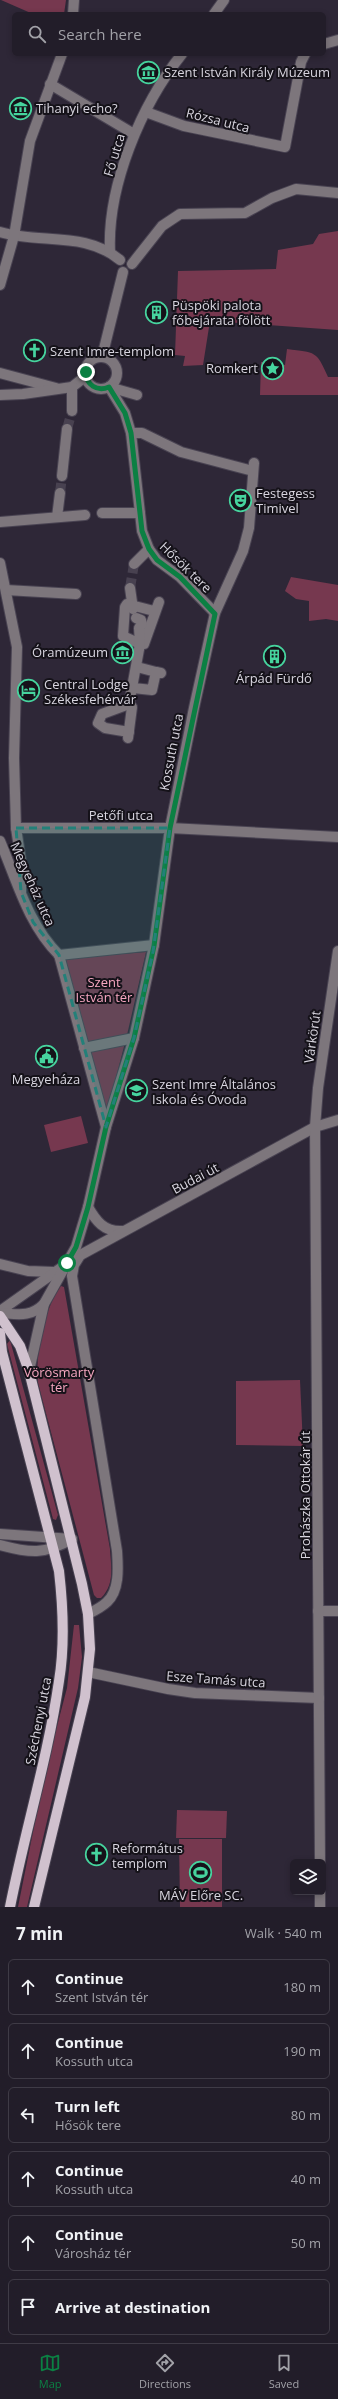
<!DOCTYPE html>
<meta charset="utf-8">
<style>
body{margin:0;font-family:"Open Sans",sans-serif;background:#2a2631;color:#f1f3f6}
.controls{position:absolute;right:12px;bottom:12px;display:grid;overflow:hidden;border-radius:6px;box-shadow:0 2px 6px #0003}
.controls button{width:36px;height:36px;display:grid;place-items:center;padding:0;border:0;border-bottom:1px solid #3f3b46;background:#221d29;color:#f1f3f6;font:20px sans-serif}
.stop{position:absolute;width:12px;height:12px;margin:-9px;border:3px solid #0b8043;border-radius:50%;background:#fff}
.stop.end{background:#0b8043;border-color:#fff;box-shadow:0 1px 4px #0008}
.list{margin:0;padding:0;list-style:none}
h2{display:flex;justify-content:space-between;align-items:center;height:52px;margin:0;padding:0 16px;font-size:17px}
h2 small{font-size:13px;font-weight:400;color:#a2a2a8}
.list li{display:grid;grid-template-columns:26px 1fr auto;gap:12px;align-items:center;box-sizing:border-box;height:56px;margin:0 8px 8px;padding:0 8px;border:1px solid #3f3b46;border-radius:6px}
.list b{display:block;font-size:15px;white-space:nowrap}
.list p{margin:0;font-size:13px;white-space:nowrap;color:#a2a2a8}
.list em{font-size:13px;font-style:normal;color:#a2a2a8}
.icon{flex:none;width:22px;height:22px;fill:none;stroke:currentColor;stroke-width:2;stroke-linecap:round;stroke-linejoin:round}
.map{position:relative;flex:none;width:338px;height:1907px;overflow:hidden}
.search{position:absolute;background:#221d29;box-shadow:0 2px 6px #0003;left:12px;right:12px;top:12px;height:44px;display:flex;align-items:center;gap:10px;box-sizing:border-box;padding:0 14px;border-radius:6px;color:#a2a2a8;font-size:15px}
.sheet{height:436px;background:#221d29}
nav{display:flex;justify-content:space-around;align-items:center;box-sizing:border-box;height:56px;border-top:1px solid #3f3b46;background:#221d29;font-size:11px;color:#a2a2a8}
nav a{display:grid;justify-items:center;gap:2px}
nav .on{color:#0b8043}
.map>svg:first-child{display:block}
.green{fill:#76384f}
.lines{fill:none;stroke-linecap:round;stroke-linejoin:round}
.minor-tunnel{stroke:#484150;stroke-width:10;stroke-dasharray:10 5;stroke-linecap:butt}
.minor-casing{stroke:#494352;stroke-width:12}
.major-casing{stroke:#494352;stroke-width:12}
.minor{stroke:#7d767c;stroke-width:10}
.major{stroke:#d0c1ce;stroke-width:10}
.route{stroke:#0b8043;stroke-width:5}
.marked{fill:#238079;fill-opacity:0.2;stroke:#238079;stroke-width:3;stroke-dasharray:8 5;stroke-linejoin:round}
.labels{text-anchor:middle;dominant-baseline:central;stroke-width:4;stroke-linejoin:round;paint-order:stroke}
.poi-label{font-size:13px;fill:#d8d5df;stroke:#151219;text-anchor:start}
.street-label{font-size:13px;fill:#d8d5df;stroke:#151219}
.park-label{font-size:13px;fill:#f7a7c1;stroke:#151219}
</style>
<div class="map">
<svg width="338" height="1907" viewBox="0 0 338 1907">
<rect width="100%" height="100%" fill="#2e2737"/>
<g class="green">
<path d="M1 0H66L64 14H33Z"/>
<path d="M338 231V330L210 321 203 365 183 366 185 356 175 355 178 271 276 269 278 250 313 244 319 234Z"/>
<path d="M287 349C316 353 316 350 328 377H338V395H260L261 362 285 365Z"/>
<path d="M291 577 338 585V621L326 619 309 621V601L296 599 285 591Z"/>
<path d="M146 952 127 1035 108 1108 101 1110 60 959Z"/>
<path d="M81 1116 88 1143 51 1152 44 1125Z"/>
<path d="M61 1286 64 1287 110 1549C111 1567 115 1584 101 1598H97L94 1595 38 1383C35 1355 44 1308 61 1286Z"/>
<path d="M10 1340 58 1515 56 1520 53 1519 7 1344Z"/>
<path d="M300 1380 303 1446 236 1445V1381Z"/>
<path d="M74 1625H79L82 1657 78 1688 27 1907H18L45 1772 67 1688Z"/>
<path d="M177 1810 227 1811 226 1838H176Z"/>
<path d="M179 1839H222V1907H180Z"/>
</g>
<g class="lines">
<g class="minor-tunnel">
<path d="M67 429 72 411"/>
<path d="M60 493 62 476"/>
<path d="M130 588 134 564"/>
</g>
<defs>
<g id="minor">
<path d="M73 14 74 0"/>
<path d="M214 14 224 0"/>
<path d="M324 44 338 40"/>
<path d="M50 84 134 134"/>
<path d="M146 112 184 126 285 147 301 62 305 54"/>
<path d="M0 232C40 244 86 231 120 260"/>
<path d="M110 252C107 186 141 105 182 54"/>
<path d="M132 264 162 226 180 214 245 213 272 198 296 189 338 193"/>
<path d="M0 285 14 236 30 141 62 54"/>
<path d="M102 357 123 272"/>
<circle cx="101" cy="373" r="16"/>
<path d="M0 373 56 388"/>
<path d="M109 387 125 413 131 433 142 531 149 549 157 560 180 577 215 613"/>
<path d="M109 387 137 395"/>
<path d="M0 395 23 394 72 387 86 376"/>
<path d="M72 411V387"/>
<path d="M131 433H142L181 452 253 471"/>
<path d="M62 476 67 429"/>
<path d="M102 513H140"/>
<path d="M57 517 60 493"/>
<path d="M0 522 85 515"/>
<path d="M0 563 17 647 14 758 16 828"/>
<path d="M134 564 149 549"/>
<path d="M130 588 133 609"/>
<path d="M6 590 76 594"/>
<path d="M154 611 127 604 125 607 123 636 140 644H144L159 602"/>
<path d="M137 667 156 672"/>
<path d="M133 688 152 690 156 672 161 673"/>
<path d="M129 704 140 644 139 628 142 624 141 620 136 618"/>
<path d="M129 704 102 714 98 723 105 728 129 732"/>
<path d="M128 738 132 707 129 704"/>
<path d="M0 841C17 881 28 924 59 955"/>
<path d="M21 892V861L16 828H170L338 837"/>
<path d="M59 955 106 1127"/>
<path d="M59 955 154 945"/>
<path d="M84 1048 134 1038"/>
<path d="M88 1207C96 1221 104 1232 122 1231"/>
<path d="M79 1257 74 1265 72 1276 117 1551C118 1567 120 1590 107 1602 102 1607 94 1611 88 1614"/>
<path d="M0 1264 28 1271 54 1272"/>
<path d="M0 1311 75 1258 315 1127 338 1120"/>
<path d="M0 1313C17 1314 30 1318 44 1304"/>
<path d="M29 1371 44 1304 76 1247 88 1207 106 1127 134 1038 154 945 170 828 194 708 215 613 243 551 249 528 254 463"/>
<path d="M0 1534 72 1539"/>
<path d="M0 1545C30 1553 44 1555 72 1539"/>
<path d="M318 1611H338"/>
<path d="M88 1672 168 1689 195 1693 319 1698"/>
<path d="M320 1862 315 1127 318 1088 338 951"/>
<path d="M320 1892V1907"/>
</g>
<g id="major">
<path d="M0 1316 20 1346 29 1371 82 1584 88 1614 90 1649 85 1697 34 1907"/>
<path d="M0 1333 2 1352 59 1571C63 1606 65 1645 59 1681 48 1757 25 1831 10 1907"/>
</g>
</defs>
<use href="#minor" class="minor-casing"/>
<use href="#major" class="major-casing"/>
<use href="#minor" class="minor"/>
<use href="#major" class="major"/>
</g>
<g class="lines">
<path class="route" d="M67 1263 76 1247 88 1207 106 1127 134 1038 154 946 170 828 215 614 180 577 157 560 149 549 142 531 131 433 125 413 109 387C97 392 86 385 86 372"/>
</g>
<path class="marked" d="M16 828H170L153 952 134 1038 106 1127 59 955 33 922 21 892Z"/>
<defs>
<symbol id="museum-ring" viewBox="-11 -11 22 22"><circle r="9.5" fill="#151219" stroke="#46d49e" stroke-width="1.5"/><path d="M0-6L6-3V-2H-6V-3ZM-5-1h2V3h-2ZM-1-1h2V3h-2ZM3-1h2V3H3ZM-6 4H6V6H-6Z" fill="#46d49e"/></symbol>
<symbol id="building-ring" viewBox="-11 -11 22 22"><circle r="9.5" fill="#151219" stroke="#46d49e" stroke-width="1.5"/><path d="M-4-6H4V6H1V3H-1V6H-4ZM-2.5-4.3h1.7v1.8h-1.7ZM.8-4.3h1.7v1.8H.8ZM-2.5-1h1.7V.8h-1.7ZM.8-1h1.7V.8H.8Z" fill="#46d49e"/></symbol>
<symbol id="church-ring" viewBox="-11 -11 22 22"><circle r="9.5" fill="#151219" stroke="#46d49e" stroke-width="1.5"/><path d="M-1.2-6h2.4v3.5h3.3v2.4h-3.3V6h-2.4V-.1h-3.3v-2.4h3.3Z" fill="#46d49e"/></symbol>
<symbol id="sight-ring" viewBox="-11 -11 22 22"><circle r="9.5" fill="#151219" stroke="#46d49e" stroke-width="1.5"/><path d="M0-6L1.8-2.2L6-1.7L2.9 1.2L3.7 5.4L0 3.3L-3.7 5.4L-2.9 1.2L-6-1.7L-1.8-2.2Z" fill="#46d49e"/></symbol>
<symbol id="theatre-ring" viewBox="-11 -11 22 22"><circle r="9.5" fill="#151219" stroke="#46d49e" stroke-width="1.5"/><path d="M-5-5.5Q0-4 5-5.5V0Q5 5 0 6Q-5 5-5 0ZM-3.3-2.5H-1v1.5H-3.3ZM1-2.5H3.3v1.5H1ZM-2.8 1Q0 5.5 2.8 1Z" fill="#46d49e"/></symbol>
<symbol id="hotel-ring" viewBox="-11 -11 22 22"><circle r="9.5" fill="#151219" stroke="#46d49e" stroke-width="1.5"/><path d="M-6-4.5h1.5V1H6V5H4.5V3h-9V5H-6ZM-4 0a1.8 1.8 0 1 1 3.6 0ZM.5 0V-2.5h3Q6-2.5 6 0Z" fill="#46d49e"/></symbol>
<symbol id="civic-ring" viewBox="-11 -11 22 22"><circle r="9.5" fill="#151219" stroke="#46d49e" stroke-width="1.5"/><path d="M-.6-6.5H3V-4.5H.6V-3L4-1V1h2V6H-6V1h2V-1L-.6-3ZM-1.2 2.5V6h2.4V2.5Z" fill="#46d49e"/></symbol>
<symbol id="school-ring" viewBox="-11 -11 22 22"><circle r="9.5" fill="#151219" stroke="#46d49e" stroke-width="1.5"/><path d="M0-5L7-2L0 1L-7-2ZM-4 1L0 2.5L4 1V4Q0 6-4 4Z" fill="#46d49e"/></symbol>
<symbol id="stadium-ring" viewBox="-11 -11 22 22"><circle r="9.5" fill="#151219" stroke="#46d49e" stroke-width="1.5"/><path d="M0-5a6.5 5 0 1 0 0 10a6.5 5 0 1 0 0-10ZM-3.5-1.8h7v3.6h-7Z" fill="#46d49e"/></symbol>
</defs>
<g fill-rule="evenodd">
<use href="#museum-ring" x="136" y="60" width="25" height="25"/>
<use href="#museum-ring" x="8" y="96" width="25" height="25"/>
<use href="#building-ring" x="144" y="300" width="25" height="25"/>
<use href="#church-ring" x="22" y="338" width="25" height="25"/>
<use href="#sight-ring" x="260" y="356" width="25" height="25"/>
<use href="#theatre-ring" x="228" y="488" width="25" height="25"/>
<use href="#museum-ring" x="110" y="640" width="25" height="25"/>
<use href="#building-ring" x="262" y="644" width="25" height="25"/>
<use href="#hotel-ring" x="16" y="678" width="25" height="25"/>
<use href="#civic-ring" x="34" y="1044" width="25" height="25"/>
<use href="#school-ring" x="124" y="1078" width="25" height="25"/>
<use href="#church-ring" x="84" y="1842" width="25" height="25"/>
<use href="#stadium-ring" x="188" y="1860" width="25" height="25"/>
</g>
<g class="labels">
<g class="poi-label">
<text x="164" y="72">Szent István Király Múzeum</text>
<text x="36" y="108">Tihanyi echo?</text>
<text x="172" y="305">Püspöki palota<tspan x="172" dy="15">főbejárata fölött</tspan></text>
<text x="50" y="351">Szent Imre-templom</text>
<text x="258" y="368" text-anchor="end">Romkert</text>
<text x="256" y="493">Festegess<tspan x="256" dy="15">Timivel</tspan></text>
<text x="108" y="652" text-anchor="end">Óramúzeum</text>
<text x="274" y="678" text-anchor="middle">Árpád Fürdő</text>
<text x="44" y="684">Central Lodge<tspan x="44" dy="15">Székesfehérvár</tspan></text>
<text x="46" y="1079" text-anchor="middle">Megyeháza</text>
<text x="152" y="1084">Szent Imre Általános<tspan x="152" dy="15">Iskola és Óvoda</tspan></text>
<text x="112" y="1848">Református<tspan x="112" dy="15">templom</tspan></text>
<text x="201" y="1895" text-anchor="middle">MÁV Előre SC.</text>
</g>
<g class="street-label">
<text transform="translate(218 120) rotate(14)">Rózsa utca</text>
<text transform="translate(114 155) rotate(-73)">Fő utca</text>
<text transform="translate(186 567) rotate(44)">Hősök tere</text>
<text transform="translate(171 752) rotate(-79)">Kossuth utca</text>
<text x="121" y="815">Petőfi utca</text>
<text transform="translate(33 884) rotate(66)">Megyeház utca</text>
<text transform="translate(312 1037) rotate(-82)">Várkörút</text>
<text transform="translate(195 1178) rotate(-28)">Budai út</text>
<text transform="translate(305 1495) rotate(-90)">Prohászka Ottokár út</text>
<text transform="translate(216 1679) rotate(4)">Esze Tamás utca</text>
<text transform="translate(38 1721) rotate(-79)">Széchenyi utca</text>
</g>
<g class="park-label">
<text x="104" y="982">Szent<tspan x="104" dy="15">István tér</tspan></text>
<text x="59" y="1372">Vörösmarty<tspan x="59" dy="15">tér</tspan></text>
</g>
</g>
</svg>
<div class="controls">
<button><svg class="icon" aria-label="layers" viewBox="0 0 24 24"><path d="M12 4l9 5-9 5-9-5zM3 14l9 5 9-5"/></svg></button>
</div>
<div class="stop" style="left:67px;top:1263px"></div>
<div class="stop end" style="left:86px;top:372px"></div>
<div class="search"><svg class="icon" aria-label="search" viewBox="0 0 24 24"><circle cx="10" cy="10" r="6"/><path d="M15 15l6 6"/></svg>Search here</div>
</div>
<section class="sheet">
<h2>7 min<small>Walk · 540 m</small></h2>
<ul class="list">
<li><svg class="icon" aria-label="ahead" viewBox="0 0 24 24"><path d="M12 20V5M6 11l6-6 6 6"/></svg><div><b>Continue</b><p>Szent István tér</p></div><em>180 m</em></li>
<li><svg class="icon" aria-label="ahead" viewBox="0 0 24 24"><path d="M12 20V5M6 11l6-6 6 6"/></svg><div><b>Continue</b><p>Kossuth utca</p></div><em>190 m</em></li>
<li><svg class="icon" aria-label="left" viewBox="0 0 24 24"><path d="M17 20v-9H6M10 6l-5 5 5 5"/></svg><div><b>Turn left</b><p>Hősök tere</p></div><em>80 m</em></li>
<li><svg class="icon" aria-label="ahead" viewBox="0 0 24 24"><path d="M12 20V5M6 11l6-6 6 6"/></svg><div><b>Continue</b><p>Kossuth utca</p></div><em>40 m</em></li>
<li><svg class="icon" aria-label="ahead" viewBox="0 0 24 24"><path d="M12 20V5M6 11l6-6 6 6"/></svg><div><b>Continue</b><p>Városház tér</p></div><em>50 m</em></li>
<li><svg class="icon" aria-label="arrive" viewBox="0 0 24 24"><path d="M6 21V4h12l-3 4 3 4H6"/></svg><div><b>Arrive at destination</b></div></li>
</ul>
</section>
<nav>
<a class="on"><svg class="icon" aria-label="map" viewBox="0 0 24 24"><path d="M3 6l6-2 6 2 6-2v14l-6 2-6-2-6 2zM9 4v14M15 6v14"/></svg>Map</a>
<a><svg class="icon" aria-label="directions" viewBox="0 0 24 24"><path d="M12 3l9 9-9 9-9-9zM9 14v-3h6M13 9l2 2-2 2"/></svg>Directions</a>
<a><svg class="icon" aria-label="saved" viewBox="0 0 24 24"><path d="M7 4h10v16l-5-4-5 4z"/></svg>Saved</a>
</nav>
